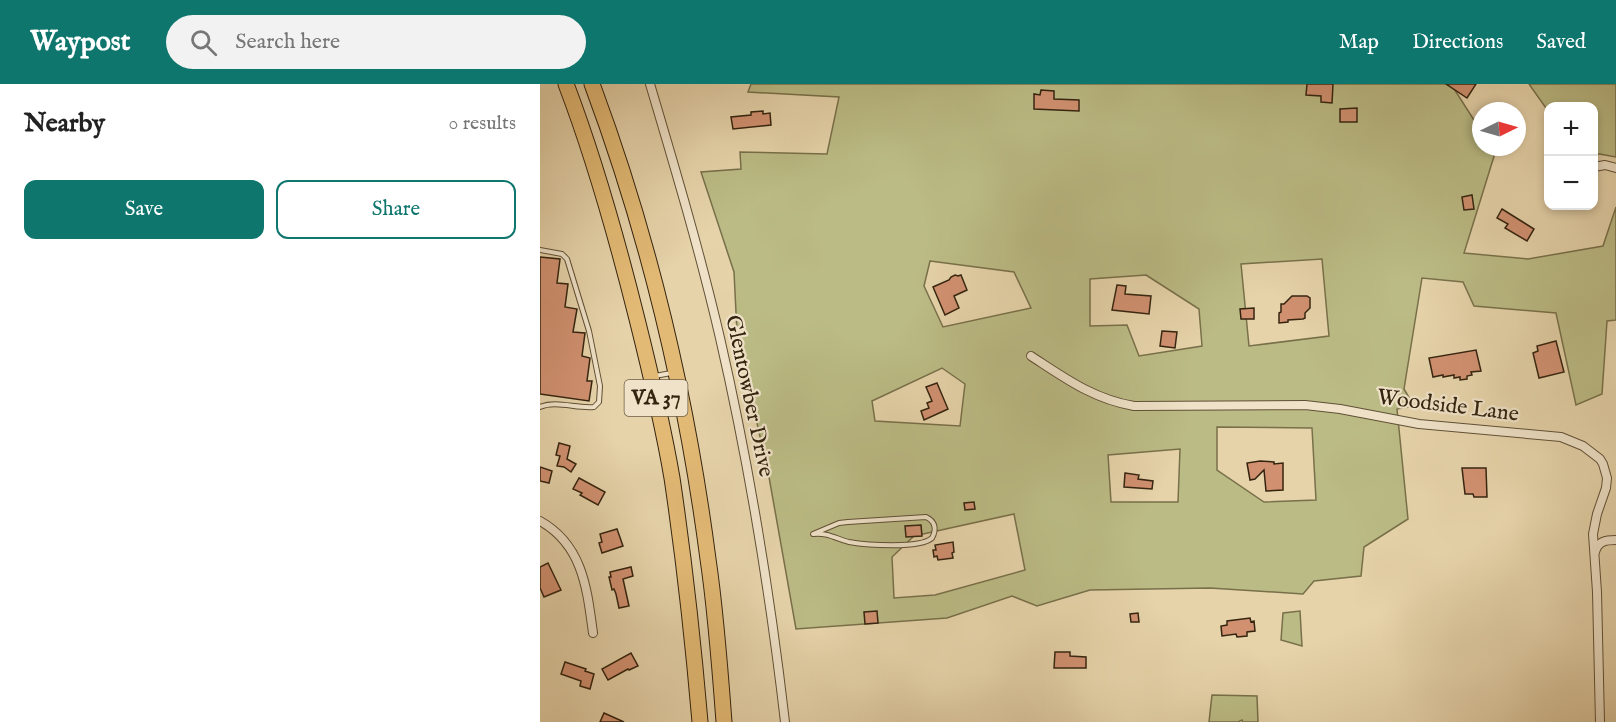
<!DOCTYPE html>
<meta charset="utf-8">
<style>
body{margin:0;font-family:"IM FELL English",serif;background:#f2f2f2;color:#222}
.controls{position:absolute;right:18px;top:18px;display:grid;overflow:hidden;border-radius:12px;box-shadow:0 3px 9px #0003}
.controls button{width:54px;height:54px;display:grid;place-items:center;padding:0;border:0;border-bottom:2px solid #e0e0e0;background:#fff;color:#222;font:30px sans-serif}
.compass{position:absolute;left:932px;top:18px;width:54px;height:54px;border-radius:50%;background:#fff;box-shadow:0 3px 9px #0003;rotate:85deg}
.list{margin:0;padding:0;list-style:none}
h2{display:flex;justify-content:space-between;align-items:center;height:78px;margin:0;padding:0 24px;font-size:26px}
h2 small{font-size:20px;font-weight:400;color:#767676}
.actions{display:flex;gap:12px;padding:18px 24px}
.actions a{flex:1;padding:14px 0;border:2px solid #0f766e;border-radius:12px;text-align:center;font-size:21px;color:#0f766e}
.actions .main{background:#0f766e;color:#fff}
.icon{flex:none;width:33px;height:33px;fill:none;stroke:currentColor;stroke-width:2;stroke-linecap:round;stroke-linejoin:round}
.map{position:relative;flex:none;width:1076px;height:638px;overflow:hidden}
header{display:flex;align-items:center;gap:36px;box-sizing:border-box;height:84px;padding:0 30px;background:#0f766e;color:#fff}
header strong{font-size:28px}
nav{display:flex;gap:33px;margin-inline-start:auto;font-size:21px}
.search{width:420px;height:54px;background:#f2f2f2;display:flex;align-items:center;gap:15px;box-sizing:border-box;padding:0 21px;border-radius:33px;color:#767676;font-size:22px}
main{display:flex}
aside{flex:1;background:#fff}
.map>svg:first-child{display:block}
.green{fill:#bbbb85;stroke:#78704a;stroke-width:1.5;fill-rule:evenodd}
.building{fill:#d19171;stroke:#34240f;stroke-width:1.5}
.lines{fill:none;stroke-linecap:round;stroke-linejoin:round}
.service-casing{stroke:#605036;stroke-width:6}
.minor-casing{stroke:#605036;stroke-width:10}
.motorway-casing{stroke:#34240f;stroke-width:17}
.service{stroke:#efe2c8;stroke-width:4}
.minor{stroke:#efe2c8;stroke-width:8}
.motorway{stroke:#e3ba75;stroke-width:15}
.labels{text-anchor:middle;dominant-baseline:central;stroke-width:4.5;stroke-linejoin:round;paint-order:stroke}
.shield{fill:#efe2c8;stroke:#6c5d46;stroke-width:1.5}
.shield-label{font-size:21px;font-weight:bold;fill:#34240f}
.street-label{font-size:22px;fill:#34240f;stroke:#efe2c8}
</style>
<header>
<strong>Waypost</strong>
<div class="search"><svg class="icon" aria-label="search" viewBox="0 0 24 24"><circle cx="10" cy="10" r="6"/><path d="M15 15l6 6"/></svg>Search here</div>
<nav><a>Map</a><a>Directions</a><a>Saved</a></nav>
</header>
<main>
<aside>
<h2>Nearby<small>0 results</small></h2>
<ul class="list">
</ul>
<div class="actions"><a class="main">Save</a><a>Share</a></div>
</aside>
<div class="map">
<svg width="1076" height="638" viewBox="0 0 1076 638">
<rect width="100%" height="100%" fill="#e6d3aa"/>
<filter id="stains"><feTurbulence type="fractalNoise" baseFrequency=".00333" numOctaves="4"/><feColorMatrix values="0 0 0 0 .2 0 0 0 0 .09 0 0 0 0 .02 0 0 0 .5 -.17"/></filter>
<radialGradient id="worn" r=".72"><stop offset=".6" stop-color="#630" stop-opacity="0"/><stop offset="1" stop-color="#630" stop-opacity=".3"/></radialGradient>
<g class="green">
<path d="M211 0H911L941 47V63H951L955 69 924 169 988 175 1063 162 1076 123V236L1067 237 1062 310 1036 321 1016 229 934 222 923 198 882 194 864 305 874 322 857 325 868 435 824 463 821 492 774 497 763 510 670 504 550 506 497 522 472 512 407 534 256 545 229 393 197 249 194 188 161 88 201 85 200 68 287 70 299 13 208 8ZM782 175 789 252 709 262 701 180ZM390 177 474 188 491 224 403 243 384 202ZM606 191 659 225 662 262 599 272 587 241 550 242V195ZM402 284 425 300 420 342 335 337 332 317ZM677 343 772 344 776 416 724 418 677 386ZM640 365 638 418H571L568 371ZM474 430 485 486 395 511 354 514 352 473 374 452Z"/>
<path d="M989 0H1076V73L1054 69V22H1008V27Z"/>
<path d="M760 527 762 562 741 556 743 529Z"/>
<path d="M672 611 717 612 718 638H703L702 636 698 638H669Z"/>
</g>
<g class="building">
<path d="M767 0H793L792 19 781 18V12L766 11Z"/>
<path d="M906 0H936L927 14Z"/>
<path d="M501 6 514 7V15L539 16V27L494 25V10L500 11Z"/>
<path d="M817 24V38H800V25Z"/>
<path d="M223 27V30L230 29 231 41 193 45 191 33 211 31V28Z"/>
<path d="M932 111 934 125 924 126 922 113Z"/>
<path d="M962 125 994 145 987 157 965 144 968 140 957 134Z"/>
<path d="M0 173 20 175 17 199 28 200 25 223 37 225 33 248 45 249 42 272 50 274 47 297H52L49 317 0 310Z"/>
<path d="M415 191 418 192 421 191 427 206 414 212 419 224 405 231 393 203 409 196 411 193Z"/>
<path d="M577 201 586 202 585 210 611 212 609 230 572 226Z"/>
<path d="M752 212H767L770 214V224L765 229V234L763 235 748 236V238L739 239V229L741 228V220H744Z"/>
<path d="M714 224V235H701L700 225Z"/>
<path d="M622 247 637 248 635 264 620 262Z"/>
<path d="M1016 257 1024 288 999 294 993 269 998 267 997 262Z"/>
<path d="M936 266 941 287 931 288 932 291 927 292V295L920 296V293L914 294V291L903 293V291L893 293 889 274Z"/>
<path d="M397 299 408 325 384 336 381 327 389 324 387 319 392 317 386 303Z"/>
<path d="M19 359 30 362 27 375 36 380 31 388 24 383 17 382 20 372 16 371Z"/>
<path d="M720 377 734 378V380L743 379V406L726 407 724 386 715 395 710 396 707 379Z"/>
<path d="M0 383 12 387 9 399 0 397Z"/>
<path d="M922 384H946L947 413H934L933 410H925Z"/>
<path d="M585 389 599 391 598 395 613 397 612 405 584 403Z"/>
<path d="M39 394 65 408 58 421 40 411 42 409 33 405Z"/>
<path d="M434 418 435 425 425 426 424 419Z"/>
<path d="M381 441 382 452 366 453 365 442Z"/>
<path d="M77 445 83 462 62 469 59 459 62 458 60 450Z"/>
<path d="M413 458 414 468 412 469 413 474 398 476 397 472 394 473 393 466H396L395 461Z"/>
<path d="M8 479 21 506 4 513 0 504V483Z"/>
<path d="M91 483 93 492 83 495 89 522 79 524 76 510 74 505 72 506 69 493H71L70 488Z"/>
<path d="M337 527 338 539 325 540 324 528Z"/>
<path d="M598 529 599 538H591L590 530Z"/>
<path d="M710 534 711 538 714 537 715 547 707 548V552L697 553 696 550 682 552 681 542 687 541V537Z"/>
<path d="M515 568H530V572L546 573V584H514Z"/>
<path d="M91 569 98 582 89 586 88 585 68 596 62 585Z"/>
<path d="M25 578 46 585 45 587 54 590 50 605 40 602 41 597 21 590Z"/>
<path d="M64 629 84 638H60Z"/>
</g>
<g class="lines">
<defs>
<g id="service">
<path d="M0 166 22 170 27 175 49 247 60 302 59 318 54 323C37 325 16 316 0 323"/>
<path d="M115 292 131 289"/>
<path d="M386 433C395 437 397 445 392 454 380 465 326 461 309 458 297 455 286 448 273 450L299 439 308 438Z"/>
</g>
<g id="minor">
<path d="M110 0C135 84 160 168 180 254 209 380 230 509 245 638"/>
<path d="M1054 83 1065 81 1076 84"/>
<path d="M491 272C525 294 553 315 594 322L765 321 800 325 879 340 1021 353 1043 362 1060 375 1063 380 1067 394 1066 404 1057 430 1053 450 1057 508 1060 638"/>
<path d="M0 437C43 461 47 505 53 549"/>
<path d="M1055 468C1058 457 1066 456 1076 456"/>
</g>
<g id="motorway">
<path d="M26 0C55 76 77 155 97 235 110 287 123 341 132 394 144 475 153 556 160 638"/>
<path d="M52 0C109 153 147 314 168 475 176 529 180 584 184 638"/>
</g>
</defs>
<use href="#service" class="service-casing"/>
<use href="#minor" class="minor-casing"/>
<use href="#motorway" class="motorway-casing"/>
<use href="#service" class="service"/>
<use href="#minor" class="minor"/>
<use href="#motorway" class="motorway"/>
</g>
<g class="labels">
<rect class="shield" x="84.5" y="296" width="63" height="36" rx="4.5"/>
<g class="shield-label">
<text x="116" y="314">VA 37</text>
</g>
<g class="street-label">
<text transform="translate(209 312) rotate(78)">Glentowber Drive</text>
<text transform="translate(908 322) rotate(7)">Woodside Lane</text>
</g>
</g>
<rect width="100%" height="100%" filter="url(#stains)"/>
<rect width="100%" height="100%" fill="url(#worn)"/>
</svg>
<div class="controls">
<button>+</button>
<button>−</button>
</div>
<svg class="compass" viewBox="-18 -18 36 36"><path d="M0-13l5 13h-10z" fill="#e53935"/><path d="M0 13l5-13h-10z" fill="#767676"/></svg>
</div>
</main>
